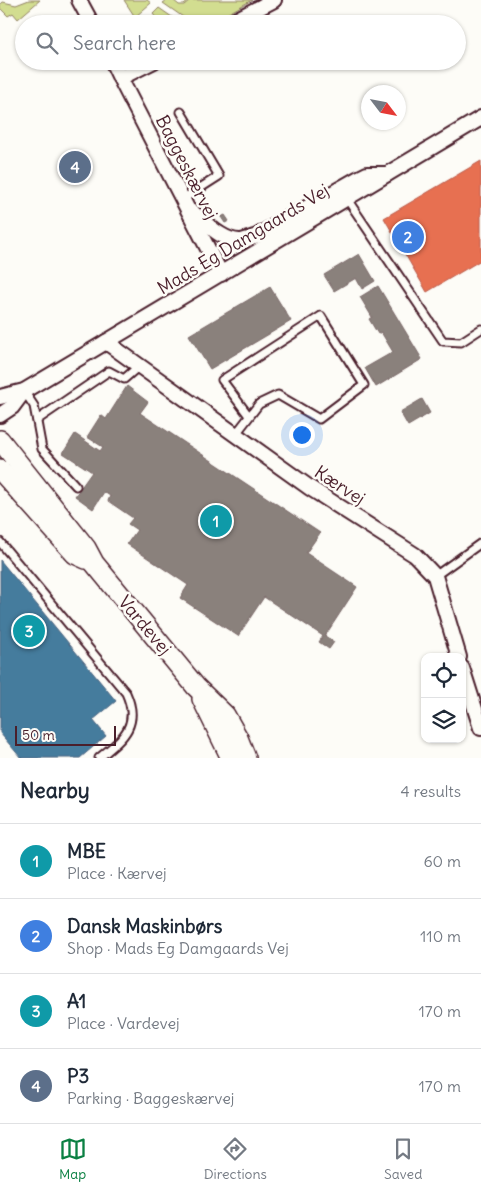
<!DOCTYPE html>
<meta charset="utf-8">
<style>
body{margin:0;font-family:Delius,sans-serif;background:#f6f6f7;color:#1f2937}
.controls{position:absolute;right:15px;bottom:15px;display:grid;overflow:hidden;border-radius:10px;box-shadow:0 1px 4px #0004}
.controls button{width:45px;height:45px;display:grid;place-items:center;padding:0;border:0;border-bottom:1px solid #e0e1e3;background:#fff;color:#1f2937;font:25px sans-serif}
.compass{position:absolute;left:361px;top:85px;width:45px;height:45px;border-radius:50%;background:#fff;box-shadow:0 1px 4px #0004;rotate:122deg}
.scale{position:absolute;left:15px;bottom:12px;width:101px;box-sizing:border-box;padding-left:5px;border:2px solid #4a1f2b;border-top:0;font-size:14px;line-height:18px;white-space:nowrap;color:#4a1f2b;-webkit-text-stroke:4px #fdfcf7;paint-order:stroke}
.you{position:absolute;left:301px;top:434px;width:18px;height:18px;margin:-12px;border:4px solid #fff;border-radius:50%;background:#1a73e8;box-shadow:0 0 0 8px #1a73e833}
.badge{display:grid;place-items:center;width:32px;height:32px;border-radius:50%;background:#0b8043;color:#fff;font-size:16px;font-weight:700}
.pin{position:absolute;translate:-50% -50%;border:2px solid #fff;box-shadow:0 1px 5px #0006}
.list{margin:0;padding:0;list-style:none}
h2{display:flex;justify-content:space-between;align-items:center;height:65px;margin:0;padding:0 20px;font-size:21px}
h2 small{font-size:16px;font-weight:400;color:#747a83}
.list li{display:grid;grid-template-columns:32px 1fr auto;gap:15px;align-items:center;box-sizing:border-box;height:75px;padding:0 20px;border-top:1px solid #e0e1e3}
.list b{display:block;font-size:19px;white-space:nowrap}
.list p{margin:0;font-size:16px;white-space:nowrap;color:#747a83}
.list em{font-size:16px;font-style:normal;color:#747a83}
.icon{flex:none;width:28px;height:28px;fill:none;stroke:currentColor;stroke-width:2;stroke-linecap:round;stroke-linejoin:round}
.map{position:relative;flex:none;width:481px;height:758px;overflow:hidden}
.search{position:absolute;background:#fff;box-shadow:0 1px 4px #0004;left:15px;right:15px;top:15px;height:55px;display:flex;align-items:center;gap:12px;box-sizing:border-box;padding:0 18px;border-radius:28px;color:#747a83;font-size:19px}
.sheet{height:365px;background:#fff}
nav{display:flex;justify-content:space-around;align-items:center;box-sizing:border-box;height:70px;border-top:1px solid #e0e1e3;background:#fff;font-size:14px;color:#747a83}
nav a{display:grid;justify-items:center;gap:2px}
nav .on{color:#0b8043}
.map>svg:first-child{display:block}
.green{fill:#d2dd90;stroke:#8e7e5e}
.shops{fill:#e76f51;stroke:#b85746}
.public{fill:#457b9d;stroke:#465f7b}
.industry{fill:#8a817c;stroke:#776464}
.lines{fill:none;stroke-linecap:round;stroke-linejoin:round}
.lane-casing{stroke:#4a1f2b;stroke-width:11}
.street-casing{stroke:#4a1f2b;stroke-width:18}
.secondary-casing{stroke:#4a1f2b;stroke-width:22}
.lane{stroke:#fdfcf7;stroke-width:7}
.street{stroke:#fdfcf7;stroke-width:14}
.secondary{stroke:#fdfcf7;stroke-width:19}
.labels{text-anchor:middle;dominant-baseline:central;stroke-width:5;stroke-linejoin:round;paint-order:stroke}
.street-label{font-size:18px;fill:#4a1f2b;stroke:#fdfcf7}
</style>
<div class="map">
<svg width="481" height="758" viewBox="0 0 481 758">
<rect width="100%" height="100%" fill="#fdfcf7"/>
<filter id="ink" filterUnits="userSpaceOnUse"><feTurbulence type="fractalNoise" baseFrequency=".02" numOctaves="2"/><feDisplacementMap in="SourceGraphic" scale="10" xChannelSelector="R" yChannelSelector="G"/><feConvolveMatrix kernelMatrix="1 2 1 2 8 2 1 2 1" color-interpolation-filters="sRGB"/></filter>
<g filter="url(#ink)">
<g class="green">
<path d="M29 0H40L18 19 13 13 8 16 0 8V5L3 2 16 5Z"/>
<path d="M124 0H147L151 3 135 17Z"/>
<path d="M167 0H173L179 5H184L190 0H252L209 24H193L163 3Z"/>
<path d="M159 8 182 24H156L157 19 153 14Z"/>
</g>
<path class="shops" d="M481 161V260L427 292 384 218Z"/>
<path class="public" d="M0 560 116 701 93 720 106 736 80 758H21L0 733Z"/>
<g class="industry">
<path d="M225 215 229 221 225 223 221 217Z"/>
<path d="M359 254 375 281 362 289 356 278 334 291 324 275Z"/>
<path d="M378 286 422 359 376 387 365 368 393 352 381 332 378 334 369 319 372 317 360 297Z"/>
<path d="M270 287 291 321 210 369 189 335Z"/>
<path d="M127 386 148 402 140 413 320 533 306 553 357 587 325 636 334 642 329 649 319 642 323 636 264 597 238 636 180 598 188 585 127 544 137 530 128 524 133 518 108 501 110 496 104 492 93 509 75 496 92 472 63 453 75 434 100 451 103 447 87 437 101 415 106 419Z"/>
<path d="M422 399 430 413 408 426 400 412Z"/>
</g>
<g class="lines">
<defs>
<g id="lane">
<path d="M181 112 219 176 183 199"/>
<path d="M347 199 443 341 461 342 481 329"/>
<path d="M24 391 34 406 42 449 76 486"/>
<path d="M37 420 109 371 124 379 139 366"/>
<path d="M235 435 259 404 278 395 319 419 364 385 321 316 222 380 249 416"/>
<path d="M0 542 126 693C141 726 122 739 99 758"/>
<path d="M435 576 481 543"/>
</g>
<g id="street">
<path d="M79 0 92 24"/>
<path d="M228 24 274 0"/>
<path d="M112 61 120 78"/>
<path d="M154 61 120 78 221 274"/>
<path d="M192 212C205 222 223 242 241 241 246 240 251 238 257 236L357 179 367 174H387"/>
<path d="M106 342 310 488 415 555 435 576 459 657"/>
<path d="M0 397 24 391 481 118"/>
<path d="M0 415 12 407 24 391"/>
<path d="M462 668 481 728"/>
</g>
<g id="secondary">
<path d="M0 440 86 548 94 563 196 687 225 715 238 738 246 758"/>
<path d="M0 470 75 554 86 559"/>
<path d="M202 699 231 758"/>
</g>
</defs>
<use href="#lane" class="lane-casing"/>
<use href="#street" class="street-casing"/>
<use href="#secondary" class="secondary-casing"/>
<use href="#lane" class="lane"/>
<use href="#street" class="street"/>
<use href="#secondary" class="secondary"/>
</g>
</g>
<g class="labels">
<g class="street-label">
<text transform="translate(187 167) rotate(63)">Baggeskærvej</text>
<text transform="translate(243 239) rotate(-31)">Mads Eg Damgaards Vej</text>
<text transform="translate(340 485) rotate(33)">Kærvej</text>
<text transform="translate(145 625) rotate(50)">Vardevej</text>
</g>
</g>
</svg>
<div class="controls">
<button><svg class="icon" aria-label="locate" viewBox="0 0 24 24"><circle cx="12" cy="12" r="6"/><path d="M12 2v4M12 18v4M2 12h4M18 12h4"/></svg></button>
<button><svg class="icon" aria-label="layers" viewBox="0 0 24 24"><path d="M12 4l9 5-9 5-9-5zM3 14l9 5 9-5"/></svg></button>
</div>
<svg class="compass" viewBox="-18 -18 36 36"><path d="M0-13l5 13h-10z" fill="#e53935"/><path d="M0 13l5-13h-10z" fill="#747a83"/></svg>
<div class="scale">50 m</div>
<div class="you"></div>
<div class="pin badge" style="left:216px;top:521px;background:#0f9aa8">1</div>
<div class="pin badge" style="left:408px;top:237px;background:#3f7fe0">2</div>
<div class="pin badge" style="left:29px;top:631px;background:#0f9aa8">3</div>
<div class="pin badge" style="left:75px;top:167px;background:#5c6f8a">4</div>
<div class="search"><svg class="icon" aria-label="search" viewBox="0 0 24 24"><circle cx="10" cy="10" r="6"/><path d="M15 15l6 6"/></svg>Search here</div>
</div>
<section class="sheet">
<h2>Nearby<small>4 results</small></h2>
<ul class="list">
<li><span class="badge" style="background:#0f9aa8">1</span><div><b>MBE</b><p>Place · Kærvej</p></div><em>60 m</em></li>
<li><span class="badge" style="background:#3f7fe0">2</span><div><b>Dansk Maskinbørs</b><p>Shop · Mads Eg Damgaards Vej</p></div><em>110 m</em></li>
<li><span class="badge" style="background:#0f9aa8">3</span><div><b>A1</b><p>Place · Vardevej</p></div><em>170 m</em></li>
<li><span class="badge" style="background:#5c6f8a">4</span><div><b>P3</b><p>Parking · Baggeskærvej</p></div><em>170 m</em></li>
</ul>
</section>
<nav>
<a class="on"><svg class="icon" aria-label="map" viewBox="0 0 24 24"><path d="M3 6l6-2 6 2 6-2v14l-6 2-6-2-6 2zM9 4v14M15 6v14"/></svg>Map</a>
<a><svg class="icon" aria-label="directions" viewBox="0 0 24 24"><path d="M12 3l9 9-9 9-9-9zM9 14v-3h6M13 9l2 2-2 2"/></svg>Directions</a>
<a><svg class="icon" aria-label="saved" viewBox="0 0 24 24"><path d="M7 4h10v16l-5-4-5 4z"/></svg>Saved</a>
</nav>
